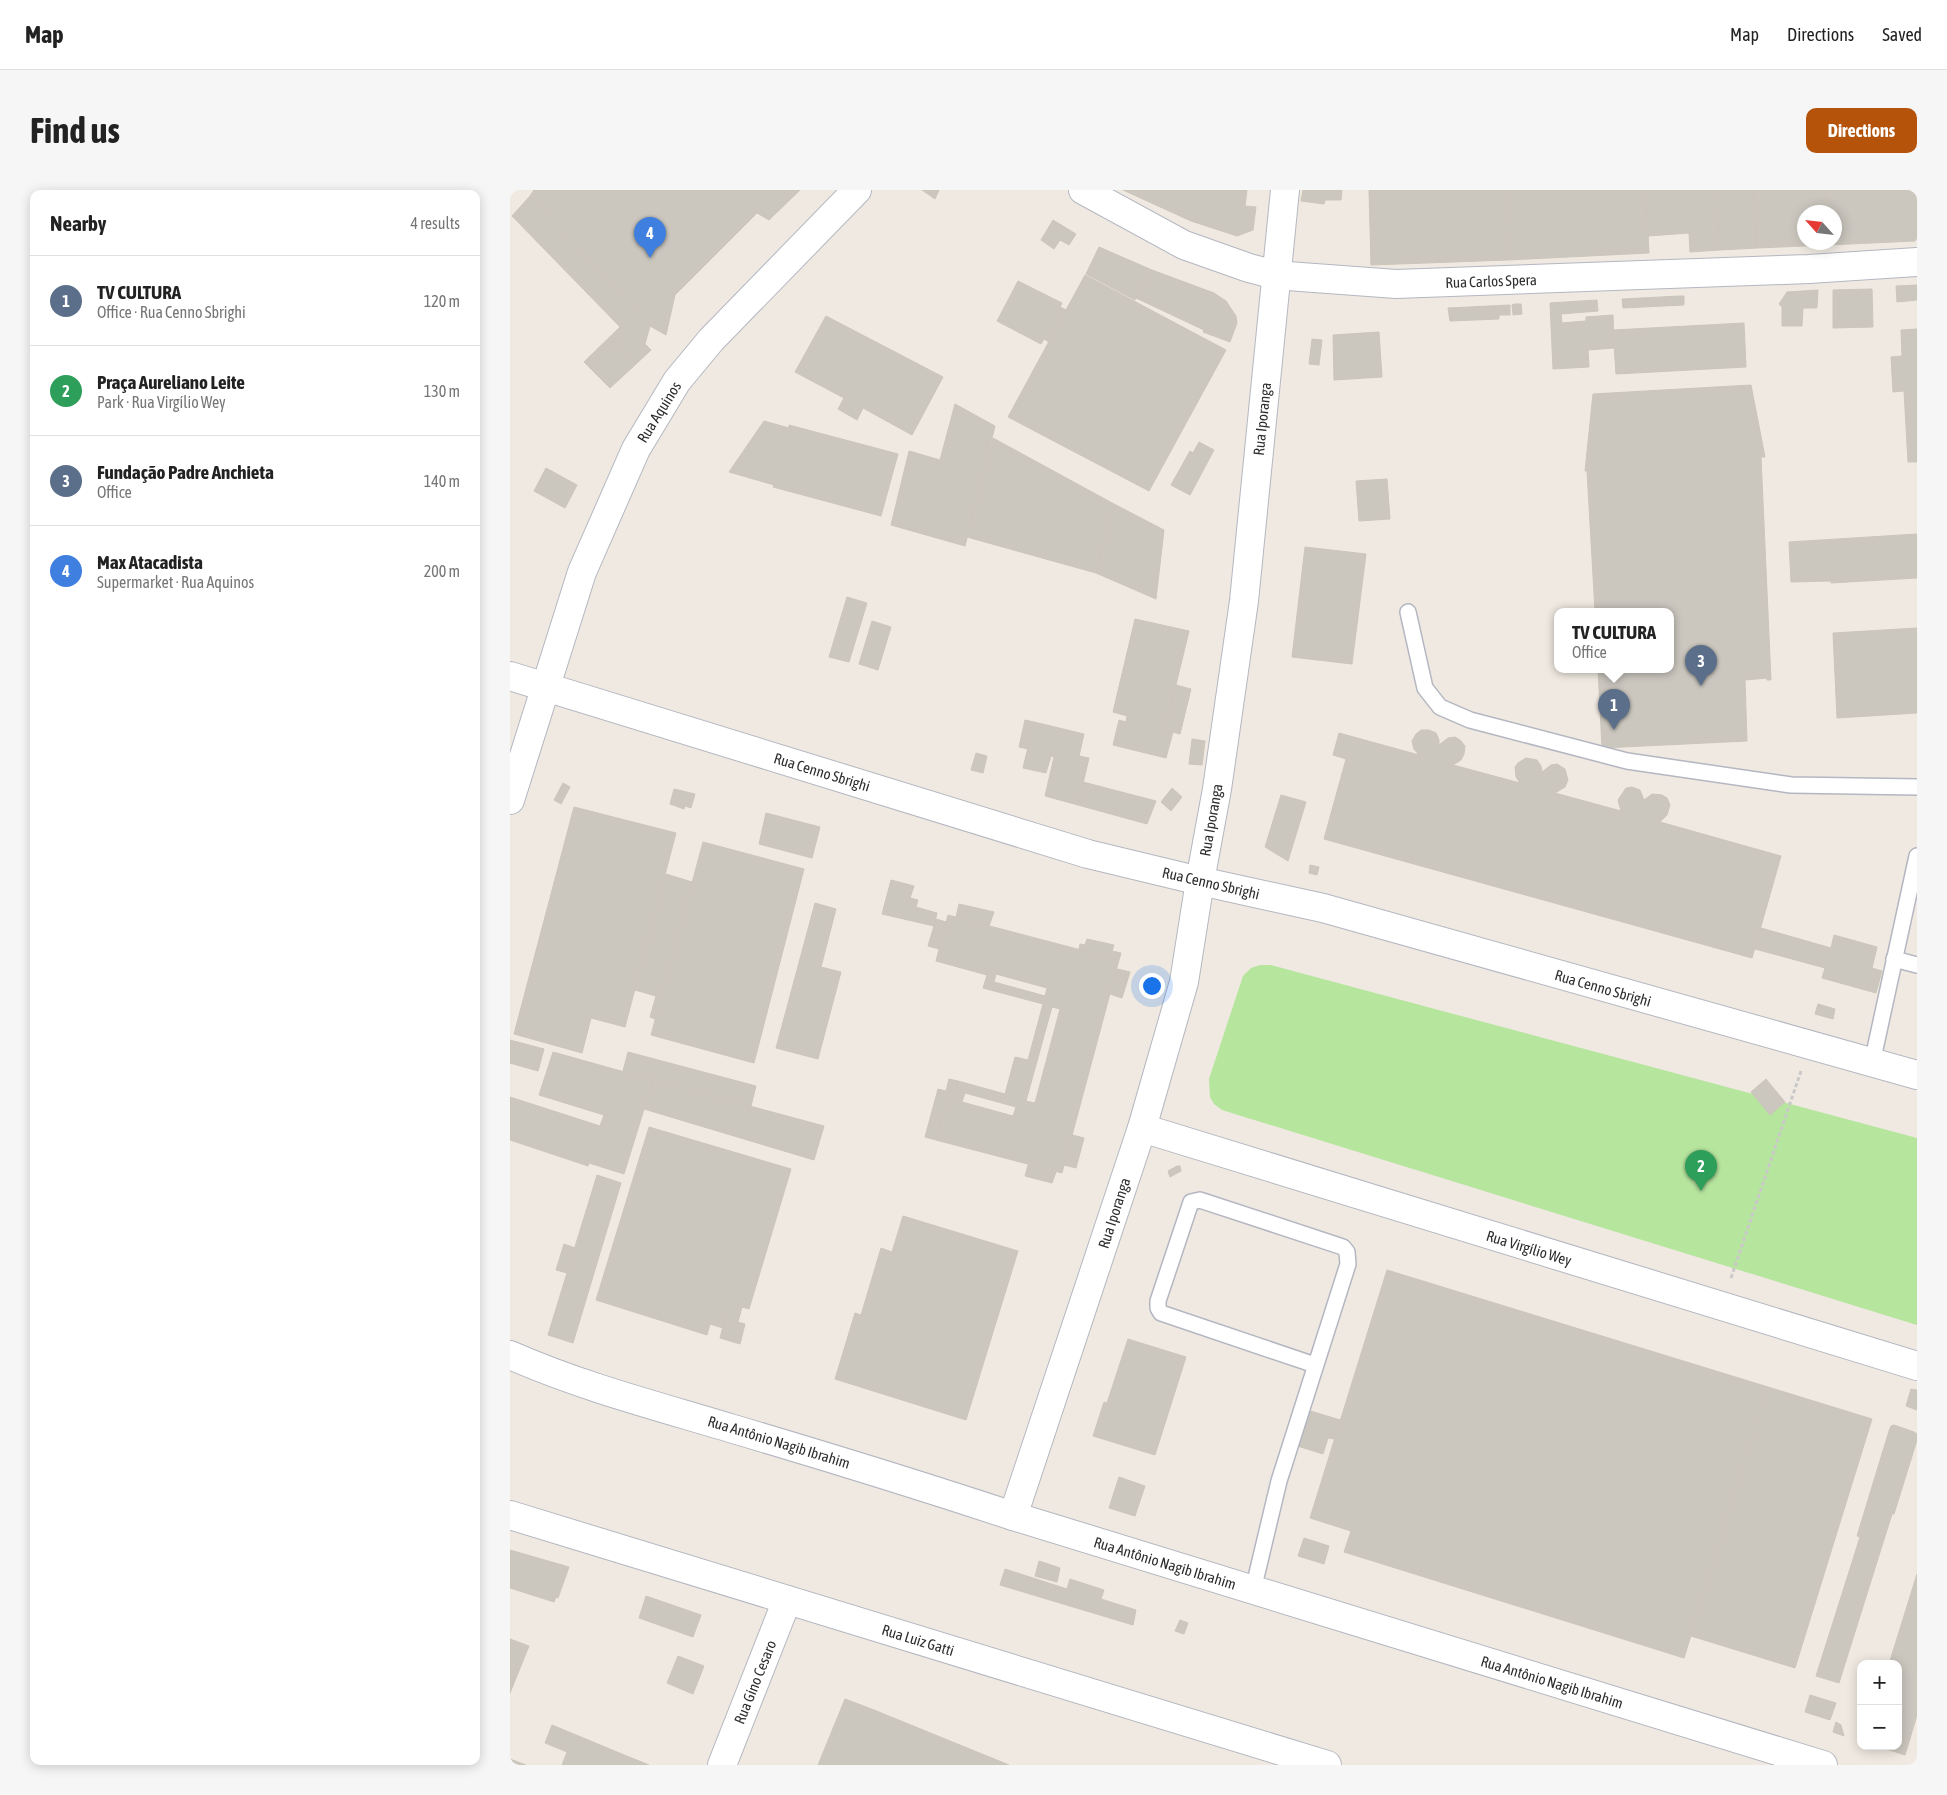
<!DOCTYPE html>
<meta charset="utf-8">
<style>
body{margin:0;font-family:"Asap Condensed",sans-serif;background:#f6f6f6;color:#222}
.controls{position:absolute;right:15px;bottom:15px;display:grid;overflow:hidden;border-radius:10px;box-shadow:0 2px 12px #0003}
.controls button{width:45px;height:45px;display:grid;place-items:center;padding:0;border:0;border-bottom:1px solid #e0e0e0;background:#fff;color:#222;font:25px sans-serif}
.compass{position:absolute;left:1287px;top:15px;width:45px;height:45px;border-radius:50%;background:#fff;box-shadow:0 2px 12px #0003;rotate:297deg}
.you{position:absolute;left:641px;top:795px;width:18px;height:18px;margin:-12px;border:4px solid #fff;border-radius:50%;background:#1a73e8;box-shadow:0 0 0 8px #1a73e833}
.badge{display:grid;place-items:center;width:32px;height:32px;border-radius:50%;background:#b45309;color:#fff;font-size:16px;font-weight:700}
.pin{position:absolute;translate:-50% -41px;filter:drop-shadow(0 1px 2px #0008)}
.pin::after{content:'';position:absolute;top:26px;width:18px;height:15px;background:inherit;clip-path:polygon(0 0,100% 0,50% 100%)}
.popup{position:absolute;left:1044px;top:418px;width:120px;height:65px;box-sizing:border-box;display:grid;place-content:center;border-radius:10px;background:#fff;filter:drop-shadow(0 1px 4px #0005);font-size:16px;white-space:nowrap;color:#767676}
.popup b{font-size:19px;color:#222}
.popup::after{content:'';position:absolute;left:50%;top:100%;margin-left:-10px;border:10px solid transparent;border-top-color:#fff}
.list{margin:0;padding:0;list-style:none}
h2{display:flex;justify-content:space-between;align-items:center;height:65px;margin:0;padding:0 20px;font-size:21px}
h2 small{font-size:16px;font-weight:400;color:#767676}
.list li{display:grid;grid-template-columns:32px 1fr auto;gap:15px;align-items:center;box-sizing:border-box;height:90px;padding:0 20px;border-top:1px solid #e0e0e0}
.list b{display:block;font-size:19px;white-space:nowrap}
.list p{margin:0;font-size:16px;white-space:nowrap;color:#767676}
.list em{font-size:16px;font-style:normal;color:#767676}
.map{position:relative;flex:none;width:1407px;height:1575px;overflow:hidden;border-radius:10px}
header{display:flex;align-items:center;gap:30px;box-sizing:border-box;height:70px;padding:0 25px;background:#fff;border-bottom:1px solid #e0e0e0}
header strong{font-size:24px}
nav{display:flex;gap:28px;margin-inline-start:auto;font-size:18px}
.intro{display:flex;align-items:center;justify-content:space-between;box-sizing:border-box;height:120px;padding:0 30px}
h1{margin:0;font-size:35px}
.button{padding:12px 22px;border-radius:10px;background:#b45309;color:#fff;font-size:18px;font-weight:700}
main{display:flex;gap:30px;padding:0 30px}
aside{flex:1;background:#fff;border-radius:10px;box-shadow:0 2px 12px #0003}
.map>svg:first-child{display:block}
.green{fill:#b6e59e}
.building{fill:#cbc7bf;stroke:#cbc5ba;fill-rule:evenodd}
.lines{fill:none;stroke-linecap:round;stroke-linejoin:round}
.service-casing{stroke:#b4b7c1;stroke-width:18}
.minor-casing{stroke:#b4b7c1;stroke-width:30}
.tertiary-casing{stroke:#b4b7c1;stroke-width:30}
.path{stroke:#c9c9c9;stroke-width:3;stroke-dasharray:4 2.5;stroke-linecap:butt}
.service{stroke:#fff;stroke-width:15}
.minor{stroke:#fff;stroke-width:28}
.tertiary{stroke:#fff;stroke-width:28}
.labels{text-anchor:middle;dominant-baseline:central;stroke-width:4;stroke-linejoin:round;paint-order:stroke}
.street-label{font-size:15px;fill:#2e2e2e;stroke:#fff}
</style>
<header>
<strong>Map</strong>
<nav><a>Map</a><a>Directions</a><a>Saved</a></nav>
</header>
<div class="intro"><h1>Find us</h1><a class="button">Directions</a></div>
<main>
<aside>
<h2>Nearby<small>4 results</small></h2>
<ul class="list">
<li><span class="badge" style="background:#5c6f8a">1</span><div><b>TV CULTURA</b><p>Office · Rua Cenno Sbrighi</p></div><em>120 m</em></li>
<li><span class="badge" style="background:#2e9e5b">2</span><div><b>Praça Aureliano Leite</b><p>Park · Rua Virgílio Wey</p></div><em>130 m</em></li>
<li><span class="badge" style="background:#5c6f8a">3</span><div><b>Fundação Padre Anchieta</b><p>Office</p></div><em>140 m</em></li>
<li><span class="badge" style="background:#3f7fe0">4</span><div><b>Max Atacadista</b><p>Supermarket · Rua Aquinos</p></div><em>200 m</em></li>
</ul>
</aside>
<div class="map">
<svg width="1407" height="1575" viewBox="0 0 1407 1575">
<rect width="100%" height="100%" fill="#efe9e1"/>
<path class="green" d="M750 775H761L783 781 1407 948V1135L712 920 704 914 700 907 699 889 733 786 741 778Z"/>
<g class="building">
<path d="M24 0H290L259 30 247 23 165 105 156 145 140 136 20 6Z"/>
<path d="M412 0H429L425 9Z"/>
<path d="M613 0H737L735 16 746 17 743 40 727 46 681 31Z"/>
<path d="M793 0H832L831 10H815L814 14 791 11Z"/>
<path d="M859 0H994L998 70 861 75Z"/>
<path d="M994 0H1136L1139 63 998 70Z"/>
<path d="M1136 0H1207L1210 60 1180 62 1179 43 1138 46Z"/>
<path d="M1207 0H1243L1247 58 1210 60Z"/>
<path d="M1243 0H1315L1316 22H1294V52H1318V55L1247 58Z"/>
<path d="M1315 0H1407V48L1405 51 1318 55V52H1324V22H1316Z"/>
<path d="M20 6 140 136 135 154 141 160 126 174 105 152 115 142 2 26Z"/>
<path d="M543 30 566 44 559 55 550 50 544 59 531 50Z"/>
<path d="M589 57 642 80 625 110 576 84Z"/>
<path d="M642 80 704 103 716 111 726 126 727 133 720 152 693 142 694 140 626 108Z"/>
<path d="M575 85 716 160 639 301 498 227Z"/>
<path d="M508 91 552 113 550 117 556 120 539 152 534 149 531 154 487 131Z"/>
<path d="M1407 95V110L1387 112 1386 96Z"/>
<path d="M1362 99 1363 137 1323 138V100Z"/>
<path d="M1308 100 1307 118H1293L1292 136H1272V117L1269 114 1277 102Z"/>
<path d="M1170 106H1174V115L1113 118 1112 109Z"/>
<path d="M1087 110 1088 121 1051 124 1052 133 1076 131V127L1103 125 1104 158 1078 160 1079 177 1043 179 1040 113Z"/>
<path d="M1005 114H1011L1012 124 1003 125 1002 115Z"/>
<path d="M1000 115V125H989V129L940 131 938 118Z"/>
<path d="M316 126 433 187 402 245 353 218 347 230 328 219 334 208 285 182Z"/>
<path d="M1234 133 1236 177 1106 184 1103 140Z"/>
<path d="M111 136 115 142 79 177 74 172Z"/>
<path d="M1407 139V272H1398L1394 201 1383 202 1381 167 1392 166 1391 140Z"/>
<path d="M869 142 872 187 824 190 823 145Z"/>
<path d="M802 149 812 150 809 175 799 174Z"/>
<path d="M105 152 126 174 100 198 79 177Z"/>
<path d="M1241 195 1255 267H1251L1261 490H1257V488L1235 490 1237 551 1092 558 1088 479H1160V421H1085L1077 281H1075L1083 204Z"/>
<path d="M445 214 485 236 455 356 381 335 399 261 430 270Z"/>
<path d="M254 231 279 238V235L388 264 371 326 263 297 264 295 219 282Z"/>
<path d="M483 248 604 314 586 383 457 347Z"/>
<path d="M689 252 704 260 680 305 661 295 680 261 683 263Z"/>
<path d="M36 278 67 295 55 318 24 301Z"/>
<path d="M877 289 880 329 849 331 846 291Z"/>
<path d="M604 314 654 340 646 409 586 383Z"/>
<path d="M1407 344V388L1321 393V391L1281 392 1279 352Z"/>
<path d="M795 357 856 364 842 474 782 467Z"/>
<path d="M337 407 357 413 339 472 319 467Z"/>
<path d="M625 429 679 441 655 540 663 542 656 568 603 555 609 530 616 532 617 526 603 522Z"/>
<path d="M362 431 381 437 368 480 349 474Z"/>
<path d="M1407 438V523L1327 528 1323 443Z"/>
<path d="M666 495 681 499 670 544 655 540Z"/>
<path d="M515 530 524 532 518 559 509 557Z"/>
<path d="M524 532 574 544 569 566 579 568 568 615 535 606 544 567 541 566 536 583 513 578Z"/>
<path d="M911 540H919L926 543 929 550V555L938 548 945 547 950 550 955 556 954 564 951 570 943 575 1010 593 1006 587 1005 577 1008 573 1016 568 1027 570 1031 576 1032 582 1041 575 1047 574 1055 579 1058 590 1055 597 1045 603 1111 621 1108 610 1116 598 1122 597 1130 600 1134 610 1142 604 1152 605 1157 608 1160 615 1157 625 1150 632 1271 666 1242 768 814 649 836 569 823 565 829 543 909 565 904 559 902 551 906 544Z"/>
<path d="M682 549 695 551 692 575 679 574Z"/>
<path d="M466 563 477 566 473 583 461 580Z"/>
<path d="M573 592 646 611 637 634 568 615Z"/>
<path d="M53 593 60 597 51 614 44 610Z"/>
<path d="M662 598 672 607 661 621 651 612Z"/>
<path d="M164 599 185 604 181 618 175 616 174 619 160 614Z"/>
<path d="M771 605 796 612 778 671 755 657Z"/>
<path d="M64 617 166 643 115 837 81 828 72 863 4 844Z"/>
<path d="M256 623 310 637 302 668 249 654Z"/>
<path d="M193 652 294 679 244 873 141 845Z"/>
<path d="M800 675 809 677 807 685 799 683Z"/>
<path d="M156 684 182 692 145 829 140 827 146 806 125 800Z"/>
<path d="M381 690 404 696 400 708 408 710 406 717 427 723 424 736 372 724Z"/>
<path d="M305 713 326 719 311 777 331 782 308 869 266 858Z"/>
<path d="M449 714 484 722 479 736 446 727Z"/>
<path d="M438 725 609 770 552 983 426 950 437 908 443 909 448 891 495 904 505 867 518 870 533 814 473 798 477 785 426 771ZM486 784 537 798 535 806 484 792ZM542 817 550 819 525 913 516 911ZM455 903 506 917 503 926 452 912Z"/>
<path d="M426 729 436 732 429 759 418 756Z"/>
<path d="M1251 738 1321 758 1324 745 1367 757 1362 778 1372 781 1366 803 1312 788 1315 778 1245 759Z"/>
<path d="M577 749 604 755 602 761 611 763 609 770 569 760 570 754 575 755Z"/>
<path d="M607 779 620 782 612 808 600 804Z"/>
<path d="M1308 814 1325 819 1323 829 1305 824Z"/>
<path d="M0 850 34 859 28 881 0 873Z"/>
<path d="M43 862 143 890 114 984 79 973 78 976 0 950V907L90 936 94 925 29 905Z"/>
<path d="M118 862 246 896 241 916 113 881Z"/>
<path d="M439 889 448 891 443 909 437 908 426 950 415 947 428 899 436 901Z"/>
<path d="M1256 889 1275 912 1260 925 1241 902Z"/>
<path d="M143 890 314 936 304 970 134 919Z"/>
<path d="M139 937 281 979 239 1119 232 1117 228 1132 215 1129 213 1138 200 1134 197 1145 86 1110Z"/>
<path d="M562 945 574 948 566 978 554 975Z"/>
<path d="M518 975 546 982 542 993 515 986Z"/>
<path d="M667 976H670L671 981 660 987 658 981Z"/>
<path d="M87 985 111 993 63 1153 38 1145Z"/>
<path d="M393 1026 508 1061 456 1230 325 1189 345 1123 351 1125 371 1058 382 1062Z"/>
<path d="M54 1054 65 1058 57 1083 46 1080Z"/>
<path d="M877 1080 1258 1197 1174 1468 834 1362 841 1341 800 1328Z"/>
<path d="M215 1129 235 1134 230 1154 210 1148Z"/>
<path d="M618 1149 676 1167 645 1265 583 1246 594 1212 597 1213Z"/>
<path d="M1258 1197 1362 1229 1285 1478 1181 1446Z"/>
<path d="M1401 1199 1407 1200V1220L1396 1216Z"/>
<path d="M794 1219 830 1230 824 1249 818 1248 813 1264 781 1254Z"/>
<path d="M1384 1235 1404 1242 1407 1244V1250L1384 1324H1382L1329 1493 1306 1486 1350 1347 1347 1346 1379 1241 1381 1236Z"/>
<path d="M609 1287 635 1296 625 1326 599 1318Z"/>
<path d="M794 1348 819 1356 814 1374 788 1366Z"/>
<path d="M0 1360 59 1377 48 1408 46 1407 44 1412 0 1398Z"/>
<path d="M529 1371 550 1378 547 1392 525 1386Z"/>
<path d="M495 1379 557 1399 560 1389 594 1400 591 1409 626 1420 623 1435 490 1395Z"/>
<path d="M1407 1384V1525L1395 1565 1367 1556H1388V1474H1379Z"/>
<path d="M136 1406 191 1425 183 1447 129 1428Z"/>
<path d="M670 1430 678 1433 674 1444 665 1441Z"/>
<path d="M0 1449 19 1456 0 1503Z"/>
<path d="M168 1466 194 1476 183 1504 157 1493Z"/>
<path d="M1300 1505 1326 1513 1320 1530 1295 1522Z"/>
<path d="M335 1509 364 1520 499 1575H308Z"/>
<path d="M1326 1532 1331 1535 1334 1546 1323 1542Z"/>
<path d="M42 1535 107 1562 139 1575H52L57 1562 35 1553Z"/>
<path d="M0 1569 16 1575H0Z"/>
</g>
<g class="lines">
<defs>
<g id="service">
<path d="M898 422 915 498 930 517 960 530 1117 571 1281 595 1407 597"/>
<path d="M1384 769 1407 775"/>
<path d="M1362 873 1407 666"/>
<path d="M743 1400 769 1291 838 1074 837 1062 833 1057 690 1010 681 1012 648 1111V1118L651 1123 805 1175"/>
</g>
<g id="minor">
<path d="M573 0 674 55 739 78 766 85 791 87 886 94 1299 79 1407 72"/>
<path d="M0 610 72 382 126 259 167 191 201 150 347 0"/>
<path d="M632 938 1407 1176"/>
<path d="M0 1165C70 1196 147 1216 220 1238 315 1266 409 1295 503 1326L1313 1575"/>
<path d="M503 1326 632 938 674 792 690 691 707 599 734 411 775 0"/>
<path d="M212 1575 277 1410"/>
</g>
<g id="tertiary">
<path d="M0 486 578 664 690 691 813 718 1407 885"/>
<path d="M0 1325 817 1575"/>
</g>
</defs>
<use href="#service" class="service-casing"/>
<use href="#minor" class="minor-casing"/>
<use href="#tertiary" class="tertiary-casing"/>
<path class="path" d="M1221 1088 1291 881"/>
<use href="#service" class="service"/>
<use href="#minor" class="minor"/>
<use href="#tertiary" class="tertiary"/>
</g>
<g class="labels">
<g class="street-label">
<text transform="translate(981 91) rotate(-2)">Rua Carlos Spera</text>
<text transform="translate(149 222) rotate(-58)">Rua Aquinos</text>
<text transform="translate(752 229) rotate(-84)">Rua Iporanga</text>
<text transform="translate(312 582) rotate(17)">Rua Cenno Sbrighi</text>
<text transform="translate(701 630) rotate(-80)">Rua Iporanga</text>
<text transform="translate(701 693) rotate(13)">Rua Cenno Sbrighi</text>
<text transform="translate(1093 798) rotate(16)">Rua Cenno Sbrighi</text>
<text transform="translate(604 1023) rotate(-72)">Rua Iporanga</text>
<text transform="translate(1019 1058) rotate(17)">Rua Virgílio Wey</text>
<text transform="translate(269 1252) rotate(17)">Rua Antônio Nagib Ibrahim</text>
<text transform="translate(655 1373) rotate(17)">Rua Antônio Nagib Ibrahim</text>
<text transform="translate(408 1450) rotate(17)">Rua Luiz Gatti</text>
<text transform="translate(245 1492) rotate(-68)">Rua Gino Cesaro</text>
<text transform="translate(1042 1492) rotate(17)">Rua Antônio Nagib Ibrahim</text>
</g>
</g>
</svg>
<div class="controls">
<button>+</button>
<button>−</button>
</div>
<svg class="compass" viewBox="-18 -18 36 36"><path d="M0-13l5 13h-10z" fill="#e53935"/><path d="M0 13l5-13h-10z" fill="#767676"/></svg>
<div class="you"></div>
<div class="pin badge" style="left:1104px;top:540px;background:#5c6f8a">1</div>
<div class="popup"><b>TV CULTURA</b>Office</div>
<div class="pin badge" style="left:1191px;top:1001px;background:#2e9e5b">2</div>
<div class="pin badge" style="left:1191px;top:496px;background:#5c6f8a">3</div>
<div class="pin badge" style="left:140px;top:68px;background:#3f7fe0">4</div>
</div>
</main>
